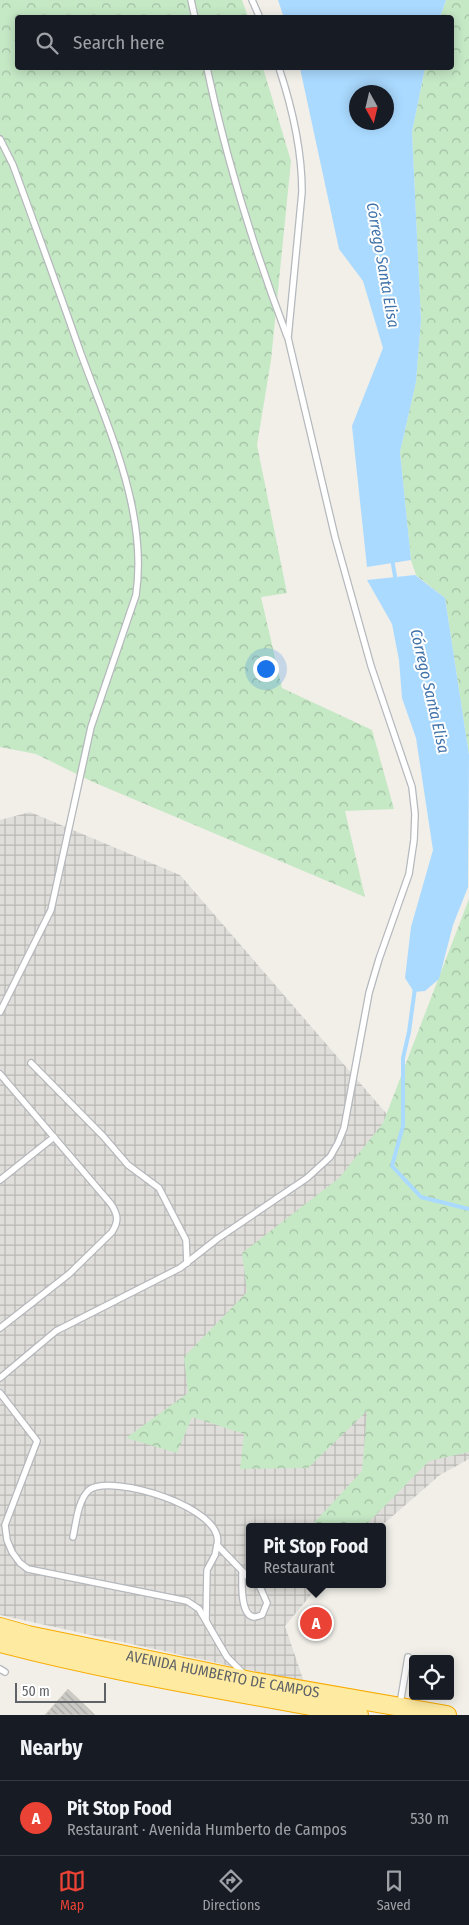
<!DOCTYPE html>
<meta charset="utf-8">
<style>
body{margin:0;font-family:"Fira Sans Condensed",sans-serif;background:#20242c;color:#f1f3f6}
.controls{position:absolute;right:15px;bottom:15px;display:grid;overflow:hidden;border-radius:5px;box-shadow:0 2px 12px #0003}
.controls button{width:45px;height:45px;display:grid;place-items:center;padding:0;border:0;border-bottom:1px solid #363941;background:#171b24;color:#f1f3f6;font:25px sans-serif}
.compass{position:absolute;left:349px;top:85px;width:45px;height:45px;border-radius:50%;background:#171b24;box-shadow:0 2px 12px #0003;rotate:172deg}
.scale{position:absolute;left:15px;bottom:12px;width:91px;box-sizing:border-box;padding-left:5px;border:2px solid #5f6368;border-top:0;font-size:14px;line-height:18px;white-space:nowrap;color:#5f6368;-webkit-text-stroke:4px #fff;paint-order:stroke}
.you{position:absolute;left:265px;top:668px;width:18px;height:18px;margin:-12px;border:4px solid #fff;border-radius:50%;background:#1a73e8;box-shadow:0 0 0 8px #1a73e833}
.badge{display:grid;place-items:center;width:32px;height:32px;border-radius:50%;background:#ea4335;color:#fff;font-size:16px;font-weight:700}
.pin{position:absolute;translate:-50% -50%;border:2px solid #fff;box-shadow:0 1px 5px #0006}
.popup{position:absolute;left:246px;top:1523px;width:140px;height:65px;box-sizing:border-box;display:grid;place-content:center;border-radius:5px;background:#171b24;filter:drop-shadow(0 1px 4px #0005);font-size:16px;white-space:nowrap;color:#9ea1a6}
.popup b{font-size:19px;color:#f1f3f6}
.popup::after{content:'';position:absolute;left:50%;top:100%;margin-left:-10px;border:10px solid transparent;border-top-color:#171b24}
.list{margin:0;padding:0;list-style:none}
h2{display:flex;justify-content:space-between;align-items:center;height:65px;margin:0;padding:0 20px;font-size:21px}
h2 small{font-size:16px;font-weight:400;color:#9ea1a6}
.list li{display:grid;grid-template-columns:32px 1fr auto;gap:15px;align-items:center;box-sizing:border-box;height:75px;padding:0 20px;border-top:1px solid #363941}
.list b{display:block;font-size:19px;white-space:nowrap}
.list p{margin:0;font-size:16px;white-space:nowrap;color:#9ea1a6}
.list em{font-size:16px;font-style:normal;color:#9ea1a6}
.icon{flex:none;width:28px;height:28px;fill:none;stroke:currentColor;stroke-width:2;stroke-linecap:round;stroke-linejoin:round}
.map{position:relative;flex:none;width:469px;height:1715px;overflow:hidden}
.search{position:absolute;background:#171b24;box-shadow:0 2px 12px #0003;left:15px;right:15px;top:15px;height:55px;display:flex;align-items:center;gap:12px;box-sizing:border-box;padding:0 18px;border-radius:5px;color:#9ea1a6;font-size:19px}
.sheet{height:140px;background:#171b24}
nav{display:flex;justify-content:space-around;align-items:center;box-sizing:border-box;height:70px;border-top:1px solid #363941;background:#171b24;font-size:14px;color:#9ea1a6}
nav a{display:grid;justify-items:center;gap:2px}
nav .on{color:#ea4335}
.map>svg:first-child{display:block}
.industrial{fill:url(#industrial-grid)}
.forest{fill:url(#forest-crowns)}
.water{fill:#aadaff;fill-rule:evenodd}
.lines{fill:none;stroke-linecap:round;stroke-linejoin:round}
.stream{stroke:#aadaff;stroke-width:4}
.building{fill:url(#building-back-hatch);stroke:#d6d1c6}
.service-casing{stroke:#b5b8bc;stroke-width:8}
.trunk-casing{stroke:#f9ab00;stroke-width:20}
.service{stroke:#fff;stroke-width:5.5}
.trunk{stroke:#feeaa1;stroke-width:18}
.labels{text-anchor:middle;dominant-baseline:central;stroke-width:4;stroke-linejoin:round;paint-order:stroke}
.street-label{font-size:15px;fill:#5f6368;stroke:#fff}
.water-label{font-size:16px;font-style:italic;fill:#4174aa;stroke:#fff}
</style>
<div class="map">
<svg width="469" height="1715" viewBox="0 0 469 1715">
<defs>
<pattern id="industrial-grid" width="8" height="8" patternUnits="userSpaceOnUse" patternTransform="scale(1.25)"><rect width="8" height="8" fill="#e0deda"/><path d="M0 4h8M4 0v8" fill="none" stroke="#b9b8b5"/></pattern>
<pattern id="forest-crowns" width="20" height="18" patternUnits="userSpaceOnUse" patternTransform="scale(1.25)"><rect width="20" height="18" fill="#c5e8c5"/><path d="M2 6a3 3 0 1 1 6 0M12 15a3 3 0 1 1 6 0" fill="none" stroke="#a3c0a4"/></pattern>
<pattern id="building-back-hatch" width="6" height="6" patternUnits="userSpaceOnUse" patternTransform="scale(1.25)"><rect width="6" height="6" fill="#cccac5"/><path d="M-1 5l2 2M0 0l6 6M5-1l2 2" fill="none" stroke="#a9a8a4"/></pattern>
</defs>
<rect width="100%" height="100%" fill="#f1efe8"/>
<path class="industrial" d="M30 812 180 875 469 1209V1459L440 1475 380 1527H250V1584H320L285 1626 304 1682 0 1615V820Z"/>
<g class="forest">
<path d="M0 0H242L248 17 18 18V68H263L291 161 271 360 257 445 287 593 261 597 282 688 372 730 394 809 345 811 365 897 93 782 36 754 0 747Z"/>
<path d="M446 0H469V755L445 598 416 575 411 560 400 452 416 382 421 320 412 132 425 68H452V18L440 17Z"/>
<path d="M469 899V1452L429 1461 364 1527H310L362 1471 367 1411 308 1468 240 1469 244 1434 192 1417 177 1453 126 1438 188 1393 184 1357 247 1292 242 1253 339 1178 383 1123Z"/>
</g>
<g class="water">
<path d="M278 0H446L440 17 284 18Z"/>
<path d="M300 68H425L412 132 421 320 416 382 400 452 411 560 367 567 352 426 383 348 363 281 339 249ZM386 92V122H356V92Z"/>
<path d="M415 575 445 598 469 755 468 887 453 925 439 979 425 991 414 992 405 978 411 927 433 850 416 738 402 698 399 660 392 624 367 580Z"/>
</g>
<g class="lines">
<g class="stream">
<path d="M392 559 396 582"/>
<path d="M415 988 409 1032 403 1058V1126L392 1166 421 1197 469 1209"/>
</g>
</g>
<g class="building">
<path d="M306 1608 313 1612 331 1614 328 1633 301 1631Z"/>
<path d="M68 1689 95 1715H45Z"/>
</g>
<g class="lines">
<defs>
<g id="service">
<path d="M191 0 195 18"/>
<path d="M252 0 260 18"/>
<path d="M207 68C226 159 254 249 287 336"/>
<path d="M0 139 13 165C36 228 59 291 81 354 109 430 148 513 136 595L91 727 51 910 0 1012"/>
<path d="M31 1063 103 1136 128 1165 159 1188 186 1240 187 1263"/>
<path d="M0 1074 111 1204C118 1215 119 1221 112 1232L69 1274 0 1328"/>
<path d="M0 1180 54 1137"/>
<path d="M0 1378 56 1331 180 1268 217 1239 307 1178 330 1157 338 1143 344 1128 369 993 379 959 409 874 414 840 415 814 412 787 371 666 335 537 288 338 302 192C302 150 292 107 279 68"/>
<path d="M0 1393 37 1441 5 1525 7 1540 12 1552 20 1563 28 1569 187 1601 199 1609 227 1657 243 1673"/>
<path d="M73 1537C76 1523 78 1500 89 1490 111 1473 227 1508 217 1545"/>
<path d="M242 1573C242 1583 240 1615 254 1617 256 1617 259 1616 262 1615L267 1603 260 1587 256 1584"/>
<path d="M206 1620 207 1570 215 1555 217 1545 250 1579"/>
<path d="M0 1669 5 1672"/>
<path d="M400 1704 408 1657"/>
</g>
<g id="trunk">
<path id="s1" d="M0 1627 28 1635 251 1681 447 1715"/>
<path d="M0 1643C118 1674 239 1692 359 1715"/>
</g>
</defs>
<use href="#service" class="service-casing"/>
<use href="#trunk" class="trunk-casing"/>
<use href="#service" class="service"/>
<use href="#trunk" class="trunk"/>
</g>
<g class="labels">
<g class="street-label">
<text stroke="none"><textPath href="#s1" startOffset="228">AVENIDA HUMBERTO DE CAMPOS</textPath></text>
</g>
<g class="water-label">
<text transform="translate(383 265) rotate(80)">Córrego Santa Elisa</text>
<text transform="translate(430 691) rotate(77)">Córrego Santa Elisa</text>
</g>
</g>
</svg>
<div class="controls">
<button><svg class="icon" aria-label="locate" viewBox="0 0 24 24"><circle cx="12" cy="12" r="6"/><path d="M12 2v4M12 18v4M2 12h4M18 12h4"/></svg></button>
</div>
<svg class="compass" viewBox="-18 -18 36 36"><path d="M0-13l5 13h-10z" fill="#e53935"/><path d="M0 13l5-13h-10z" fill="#9ea1a6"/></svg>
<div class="scale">50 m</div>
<div class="you"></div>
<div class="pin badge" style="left:316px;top:1623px">A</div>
<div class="popup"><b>Pit Stop Food</b>Restaurant</div>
<div class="search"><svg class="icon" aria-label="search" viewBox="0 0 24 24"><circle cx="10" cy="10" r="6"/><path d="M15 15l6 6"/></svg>Search here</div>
</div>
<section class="sheet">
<h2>Nearby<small></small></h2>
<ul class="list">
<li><span class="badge">A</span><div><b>Pit Stop Food</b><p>Restaurant · Avenida Humberto de Campos</p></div><em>530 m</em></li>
</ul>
</section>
<nav>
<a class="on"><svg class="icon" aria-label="map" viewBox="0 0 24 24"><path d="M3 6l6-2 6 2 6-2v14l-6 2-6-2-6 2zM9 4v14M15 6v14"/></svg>Map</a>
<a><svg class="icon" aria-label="directions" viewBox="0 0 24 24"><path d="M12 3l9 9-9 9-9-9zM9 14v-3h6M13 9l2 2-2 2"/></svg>Directions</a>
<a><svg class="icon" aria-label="saved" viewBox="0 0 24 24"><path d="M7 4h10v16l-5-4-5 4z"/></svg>Saved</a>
</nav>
